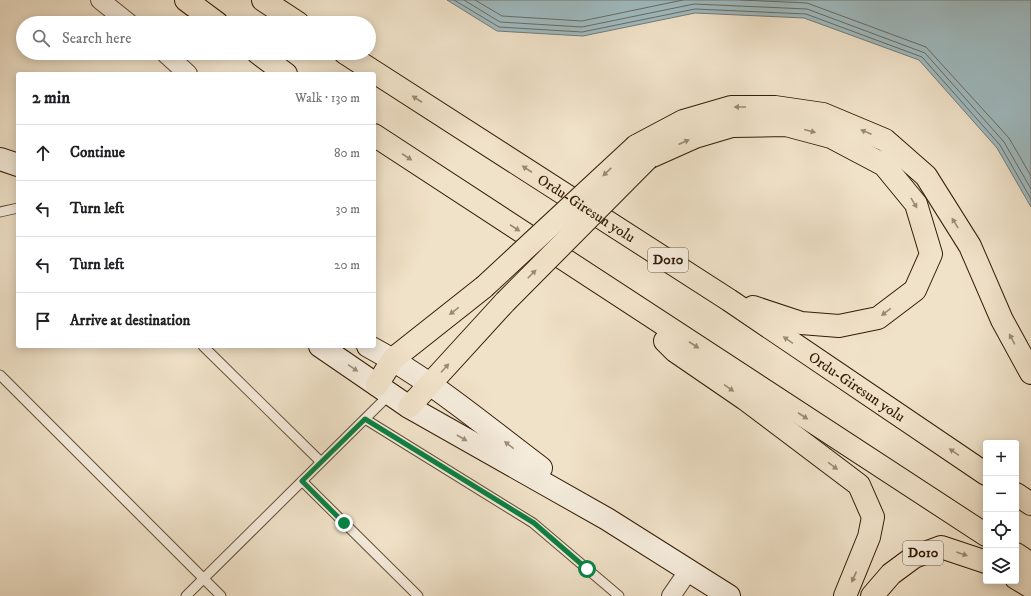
<!DOCTYPE html>
<meta charset="utf-8">
<style>
body{margin:0;font-family:"IM FELL DW Pica",serif;background:#f2f2f2;color:#202124}
.controls{position:absolute;right:12px;bottom:12px;display:grid;overflow:hidden;border-radius:4px;box-shadow:0 2px 10px #0003}
.controls button{width:36px;height:36px;display:grid;place-items:center;padding:0;border:0;border-bottom:1px solid #e0e0e0;background:#fff;color:#202124;font:20px sans-serif}
.stop{position:absolute;width:12px;height:12px;margin:-9px;border:3px solid #0b8043;border-radius:50%;background:#fff}
.stop.end{background:#0b8043;border-color:#fff;box-shadow:0 1px 4px #0008}
.list{margin:0;padding:0;list-style:none}
h2{display:flex;justify-content:space-between;align-items:center;height:52px;margin:0;padding:0 16px;font-size:17px}
h2 small{font-size:13px;font-weight:400;color:#757577}
.list li{display:grid;grid-template-columns:26px 1fr auto;gap:12px;align-items:center;box-sizing:border-box;height:56px;padding:0 16px;border-top:1px solid #e0e0e0}
.list b{display:block;font-size:15px;white-space:nowrap}
.list em{font-size:13px;font-style:normal;color:#757577}
.icon{flex:none;width:22px;height:22px;fill:none;stroke:currentColor;stroke-width:2;stroke-linecap:round;stroke-linejoin:round}
.map{position:relative;flex:none;width:1031px;height:596px;overflow:hidden}
.search{position:absolute;background:#fff;box-shadow:0 2px 10px #0003;left:16px;top:16px;width:360px;height:44px;display:flex;align-items:center;gap:10px;box-sizing:border-box;padding:0 14px;border-radius:22px;color:#757577;font-size:15px}
.panel{position:absolute;background:#fff;box-shadow:0 2px 10px #0003;left:16px;top:72px;width:360px;height:276px;border-radius:4px}
.map>svg:first-child{display:block}
.water{fill:#9fbbc1;stroke:#747b76}
.lines{fill:none;stroke-linecap:round;stroke-linejoin:round}
.shore{stroke:#6a6c63;stroke-width:1}
.service-casing{stroke:#634e36;stroke-width:11}
.minor-casing{stroke:#634e36;stroke-width:20}
.secondary-casing{stroke:#341c05;stroke-width:24}
.trunk-casing{stroke:#341c05;stroke-width:24}
.service{stroke:#f5ecdc;stroke-width:9}
.minor{stroke:#f5ecdc;stroke-width:18}
.secondary{stroke:#f5ecdc;stroke-width:22}
.trunk{stroke:#f0e2c9;stroke-width:22}
.trunk-bridge-casing{stroke:#341c05;stroke-width:24;stroke-linecap:butt}
.trunk-bridge{stroke:#f0e2c9;stroke-width:22}
.oneway{fill:#9b8971}
.oneway2{fill:#9e8e7b}
.route{stroke:#0b8043;stroke-width:5}
.labels{text-anchor:middle;dominant-baseline:central;stroke-width:3.5;stroke-linejoin:round;paint-order:stroke}
.shield{fill:#f5ecdc;stroke:#6e5a46;stroke-width:1}
.shield-label{font-size:14px;font-weight:bold;fill:#341c05}
.street-label{font-size:15px;fill:#341c05;stroke:#f5ecdc}
</style>
<div class="map">
<svg width="1031" height="596" viewBox="0 0 1031 596">
<rect width="100%" height="100%" fill="#f0e2c9"/>
<filter id="stains"><feTurbulence type="fractalNoise" baseFrequency=".005" numOctaves="4"/><feColorMatrix values="0 0 0 0 .2 0 0 0 0 .09 0 0 0 0 .02 0 0 0 .5 -.17"/></filter>
<radialGradient id="worn" r=".72"><stop offset=".6" stop-color="#630" stop-opacity="0"/><stop offset="1" stop-color="#630" stop-opacity=".3"/></radialGradient>
<path class="water" d="M447 0H1031V207L997 148 919 60 804 18 695 13 583 36 497 31Z"/>
<g class="lines">
<g class="shore">
<path d="M454 0 499 27 582 32 695 9 806 14 922 57 1000 145 1031 199"/>
<path d="M464 0 500 22 582 27 694 4 807 9 925 53 1004 142 1031 189"/>
<path d="M475 0 502 16 582 21 683 0"/>
<path d="M741 0 807 3 926 47 1009 138 1031 176"/>
</g>
<defs>
<g id="service">
<path d="M0 212 18 208"/>
<path d="M203 346 321 462"/>
<path d="M0 375 221 596"/>
<path d="M365 419 533 523 619 596"/>
<path d="M302 481 418 596"/>
<path d="M186 596 390 394"/>
</g>
<g id="minor">
<path d="M100 0 129 23"/>
<path d="M165 53 188 74"/>
<path d="M671 596 689 570"/>
</g>
<g id="secondary">
<path d="M0 159 18 165"/>
<path d="M320 346 409 407 607 519 729 596"/>
<path d="M368 346C430 379 485 426 541 468"/>
</g>
<g id="trunk">
<path d="M186 0 217 23"/>
<path d="M263 0 298 23"/>
<path d="M258 53 286 74"/>
<path id="s1" d="M345 53 729 300 986 474"/>
<path d="M374 135 986 535"/>
<path d="M636 146 683 121 731 107H775L823 114 885 140 926 176 970 246 1002 320 1031 373"/>
<path d="M648 158 695 137 732 126 786 125 831 137 884 165 916 204 931 254 915 290 878 318 839 326 801 323 753 307"/>
<path d="M665 341 675 351 745 399 859 485 873 517 869 537 845 596"/>
<path d="M377 385 393 359 484 287"/>
<path d="M409 407 505 302"/>
<path d="M1016 494 1031 504"/>
<path d="M1016 554 1031 564"/>
<path d="M1016 578 1031 587"/>
<path d="M872 596 891 574 914 557 941 547 986 562"/>
</g>
</defs>
<use href="#service" class="service-casing"/>
<use href="#minor" class="minor-casing"/>
<use href="#secondary" class="secondary-casing"/>
<use href="#trunk" class="trunk-casing"/>
<use href="#service" class="service"/>
<use href="#minor" class="minor"/>
<use href="#secondary" class="secondary"/>
<use href="#trunk" class="trunk"/>
<defs>
<g id="trunk-bridge">
<path d="M484 287 636 146"/>
<path d="M505 302 648 158"/>
</g>
</defs>
<use href="#trunk-bridge" class="trunk-bridge-casing"/>
<use href="#trunk-bridge" class="trunk-bridge"/>
</g>
<defs><path id="oneway-solid" d="M-6-.8H1V-3.2L6.5 0L1 3.2V.8H-6Z"/></defs>
<g class="oneway">
<use href="#oneway-solid" transform="translate(417 99) rotate(-147)"/>
<use href="#oneway-solid" transform="translate(740 107) rotate(180)"/>
<use href="#oneway-solid" transform="translate(810 131) rotate(15)"/>
<use href="#oneway-solid" transform="translate(866 132) rotate(-157)"/>
<use href="#oneway-solid" transform="translate(684 142) rotate(-24)"/>
<use href="#oneway-solid" transform="translate(407 157) rotate(33)"/>
<use href="#oneway-solid" transform="translate(527 169) rotate(-147)"/>
<use href="#oneway-solid" transform="translate(607 172) rotate(137)"/>
<use href="#oneway-solid" transform="translate(914 203) rotate(59)"/>
<use href="#oneway-solid" transform="translate(955 223) rotate(-122)"/>
<use href="#oneway-solid" transform="translate(515 228) rotate(33)"/>
<use href="#oneway-solid" transform="translate(532 274) rotate(-45)"/>
<use href="#oneway-solid" transform="translate(454 311) rotate(142)"/>
<use href="#oneway-solid" transform="translate(886 312) rotate(143)"/>
<use href="#oneway-solid" transform="translate(1012 339) rotate(-118)"/>
<use href="#oneway-solid" transform="translate(788 340) rotate(-146)"/>
<use href="#oneway-solid" transform="translate(694 345) rotate(33)"/>
<use href="#oneway-solid" transform="translate(445 368) rotate(-48)"/>
<use href="#oneway-solid" transform="translate(729 388) rotate(35)"/>
<use href="#oneway-solid" transform="translate(803 416) rotate(33)"/>
<use href="#oneway-solid" transform="translate(954 452) rotate(-146)"/>
<use href="#oneway-solid" transform="translate(833 466) rotate(37)"/>
<use href="#oneway-solid" transform="translate(962 554) rotate(19)"/>
<use href="#oneway-solid" transform="translate(854 577) rotate(114)"/>
</g>
<g class="oneway2">
<use href="#oneway-solid" transform="translate(353 368) rotate(34)"/>
<use href="#oneway-solid" transform="translate(462 438) rotate(30)"/>
<use href="#oneway-solid" transform="translate(509 445) rotate(-143)"/>
</g>
<g class="lines">
<path class="route" d="M344 523 302 481 365 419 534 523 587 569"/>
</g>
<g class="labels">
<g class="shield">
<rect x="648" y="248" width="40" height="24" rx="3"/>
<rect x="903" y="541" width="40" height="24" rx="3"/>
</g>
<g class="shield-label">
<text x="668" y="260">D010</text>
<text x="923" y="553">D010</text>
</g>
<g class="street-label">
<text stroke="none"><textPath href="#s1" startOffset="287">Ordu-Giresun yolu</textPath></text>
<text stroke="none"><textPath href="#s1" startOffset="611">Ordu-Giresun yolu</textPath></text>
</g>
</g>
<rect width="100%" height="100%" filter="url(#stains)"/>
<rect width="100%" height="100%" fill="url(#worn)"/>
</svg>
<div class="controls">
<button>+</button>
<button>−</button>
<button><svg class="icon" aria-label="locate" viewBox="0 0 24 24"><circle cx="12" cy="12" r="6"/><path d="M12 2v4M12 18v4M2 12h4M18 12h4"/></svg></button>
<button><svg class="icon" aria-label="layers" viewBox="0 0 24 24"><path d="M12 4l9 5-9 5-9-5zM3 14l9 5 9-5"/></svg></button>
</div>
<div class="stop" style="left:587px;top:569px"></div>
<div class="stop end" style="left:344px;top:523px"></div>
<div class="search"><svg class="icon" aria-label="search" viewBox="0 0 24 24"><circle cx="10" cy="10" r="6"/><path d="M15 15l6 6"/></svg>Search here</div>
<section class="panel">
<h2>2 min<small>Walk · 130 m</small></h2>
<ul class="list">
<li><svg class="icon" aria-label="ahead" viewBox="0 0 24 24"><path d="M12 20V5M6 11l6-6 6 6"/></svg><div><b>Continue</b></div><em>80 m</em></li>
<li><svg class="icon" aria-label="left" viewBox="0 0 24 24"><path d="M17 20v-9H6M10 6l-5 5 5 5"/></svg><div><b>Turn left</b></div><em>30 m</em></li>
<li><svg class="icon" aria-label="left" viewBox="0 0 24 24"><path d="M17 20v-9H6M10 6l-5 5 5 5"/></svg><div><b>Turn left</b></div><em>20 m</em></li>
<li><svg class="icon" aria-label="arrive" viewBox="0 0 24 24"><path d="M6 21V4h12l-3 4 3 4H6"/></svg><div><b>Arrive at destination</b></div></li>
</ul>
</section>
</div>
